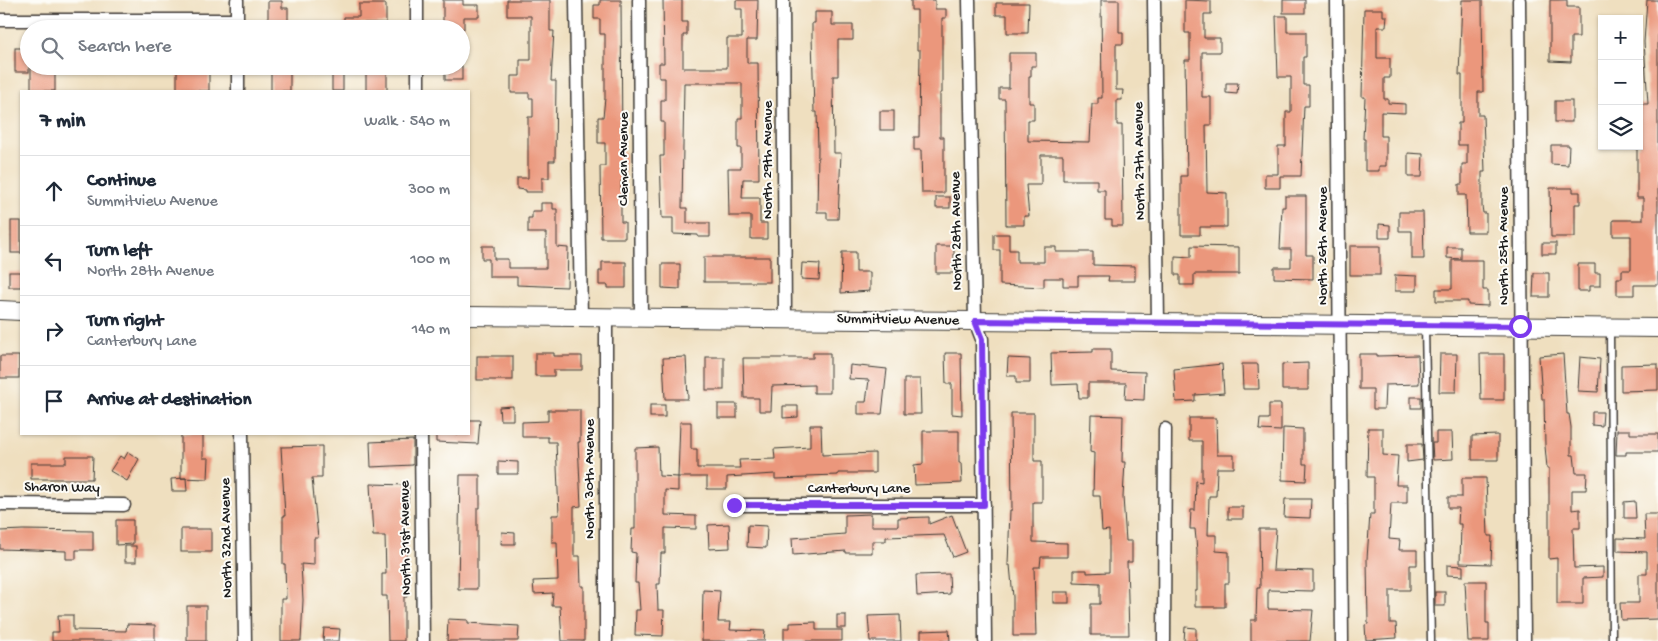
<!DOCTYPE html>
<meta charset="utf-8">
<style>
body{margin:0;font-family:"Gochi Hand",sans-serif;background:#f2f2f3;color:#1f2937}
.controls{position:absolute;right:15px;top:15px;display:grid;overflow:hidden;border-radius:0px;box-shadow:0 1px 4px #0004}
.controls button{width:45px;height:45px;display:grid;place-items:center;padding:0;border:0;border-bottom:1px solid #e0e1e3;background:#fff;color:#1f2937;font:25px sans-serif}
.stop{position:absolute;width:15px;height:15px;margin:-11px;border:4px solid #7c3aed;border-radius:50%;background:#fff}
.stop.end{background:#7c3aed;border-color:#fff;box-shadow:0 1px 5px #0008}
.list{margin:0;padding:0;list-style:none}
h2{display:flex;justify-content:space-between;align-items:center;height:65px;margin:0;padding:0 20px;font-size:21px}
h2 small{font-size:16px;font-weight:400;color:#747a83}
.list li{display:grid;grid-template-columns:32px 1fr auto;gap:15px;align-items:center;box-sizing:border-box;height:70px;padding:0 20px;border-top:1px solid #e0e1e3}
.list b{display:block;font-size:19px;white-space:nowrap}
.list p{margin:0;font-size:16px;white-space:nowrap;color:#747a83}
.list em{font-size:16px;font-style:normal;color:#747a83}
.icon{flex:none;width:28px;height:28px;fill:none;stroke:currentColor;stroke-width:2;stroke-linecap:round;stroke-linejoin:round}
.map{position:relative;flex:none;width:1658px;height:641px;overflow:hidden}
.search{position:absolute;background:#fff;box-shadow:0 1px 4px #0004;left:20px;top:20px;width:450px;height:55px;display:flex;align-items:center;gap:12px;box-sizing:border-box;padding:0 18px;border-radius:28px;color:#747a83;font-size:19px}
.panel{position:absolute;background:#fff;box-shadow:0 1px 4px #0004;left:20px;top:90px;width:450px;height:345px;border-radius:0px}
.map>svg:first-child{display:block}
.building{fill:#eb977c}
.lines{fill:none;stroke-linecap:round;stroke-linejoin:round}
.service-casing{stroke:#3c3934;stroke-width:9}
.minor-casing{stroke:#3c3934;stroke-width:15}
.secondary-casing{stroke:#3c3934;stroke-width:20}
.service{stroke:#fff;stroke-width:6}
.minor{stroke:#fff;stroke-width:12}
.secondary{stroke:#fff;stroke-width:18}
.route{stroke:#7c3aed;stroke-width:6}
.labels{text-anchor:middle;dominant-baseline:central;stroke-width:4;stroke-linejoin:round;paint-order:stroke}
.street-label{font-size:15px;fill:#1c1c1c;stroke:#fdfcf7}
</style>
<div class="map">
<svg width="1658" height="641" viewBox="0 0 1658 641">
<rect width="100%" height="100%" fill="#fdfcf7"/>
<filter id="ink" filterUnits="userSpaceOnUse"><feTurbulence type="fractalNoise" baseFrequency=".02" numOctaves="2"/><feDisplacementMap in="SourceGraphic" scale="10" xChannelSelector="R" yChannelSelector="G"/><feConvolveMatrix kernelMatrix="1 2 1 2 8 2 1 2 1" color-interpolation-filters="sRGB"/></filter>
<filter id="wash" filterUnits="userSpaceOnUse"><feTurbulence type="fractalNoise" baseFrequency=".0096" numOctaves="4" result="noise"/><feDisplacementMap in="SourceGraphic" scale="20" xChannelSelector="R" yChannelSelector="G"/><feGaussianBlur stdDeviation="1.12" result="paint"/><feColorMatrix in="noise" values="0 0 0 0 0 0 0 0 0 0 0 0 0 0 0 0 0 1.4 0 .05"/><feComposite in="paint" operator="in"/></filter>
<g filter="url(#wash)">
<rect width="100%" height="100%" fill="#efdfbf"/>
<g id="blocks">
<g class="building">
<path d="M443 0H463V5H479V17H464V29H443Z"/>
<path d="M507 0H550V31H554L551 81H556L555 161H549V178H542V192H526V190L517 189V178H528V117H533V98H529V93H511V76H520V60H531V16H507Z"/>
<path d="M600 0H621L622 152H625V181H621V222H625V238H601L600 166H605V143H598V117H603L605 98V34H600V19H594V5H600Z"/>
<path d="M663 0H682V22H687V35H683V68H727V38H742V9H736V0H758L757 40H747V63H758L759 179H743L742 198H760V223H767V239H751V216H729L728 168H741V148H738V118H742V83H684L682 208H687V223H710V237H698V235L673 234V218H662L660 156H664V122H661V100H665V78H659V63H664Z"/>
<path d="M911 0H935V9H946V18H942V93H940V137H944V193H922L921 150H914V137H919L920 50H917V10H911Z"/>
<path d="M1101 0H1119V32H1123V44H1116V90H1123L1122 100H1117V125H1122L1123 226H1112V220H1105V190H1097V180H1063V155H1041V185H1026L1029 216H1024V225H1006L1005 99H999V88H1009V53H1036V66H1031V76H1029V103H1034V120H1028V141L1090 142 1092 104H1098V98H1102Z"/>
<path d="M1185 0 1211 1V14H1204V38H1220V52H1202V97H1211V125H1206L1207 192 1227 193V227H1200V235H1181V176H1187L1185 60H1190V33H1185Z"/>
<rect x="1283" y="0" width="22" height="13"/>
<path d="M1462 0H1482L1483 92H1478V115H1483L1485 172H1482V206L1483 213H1486V232H1467L1466 195H1459V184H1462V164H1467V145H1458V123H1462V75H1459Z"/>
<path d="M1550 0H1567V7H1579V37H1571V62L1550 61Z"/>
<path d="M1647 0H1658V285H1634V295H1617V278H1622V270H1631V236H1613V220H1643V198H1637V146H1639V104H1648L1644 42Z"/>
<path d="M268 1H282V8H288V26H268Z"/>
<path d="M996 3H1029L1028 33H1007V15H996Z"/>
<path d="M359 4H386V23H361V27H344V17H359Z"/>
<path d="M1364 9H1383V16H1387L1386 27H1377V58H1390V78H1384V99H1388V103L1405 104V113L1381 112V136H1386V166H1379V171H1365V139H1363L1365 97H1362Z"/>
<path d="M815 12H832V25H853V40H838V76H833L834 153H841L838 219H827V212H817L818 148 817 112H814L812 36V23H815Z"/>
<path d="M1276 16H1287V32H1306V57H1303V85H1309V106H1304L1301 176H1280V188H1265V174H1278V146H1286V112H1291V77H1278Z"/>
<rect x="15" y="48" width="14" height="24"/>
<rect x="31" y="66" width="24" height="25"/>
<rect x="177" y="66" width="32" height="25"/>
<rect x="445" y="66" width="17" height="14"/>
<rect x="271" y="69" width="19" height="22"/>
<path d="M332 72 343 73V91H332Z"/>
<rect x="366" y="72" width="21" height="19"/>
<path d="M1226 83H1238L1237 94 1226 93Z"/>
<rect x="1555" y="101" width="17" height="21"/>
<rect x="880" y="111" width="14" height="19"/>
<path d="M1551 145H1569L1568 165 1551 164Z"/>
<path d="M1408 153 1423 154 1422 177H1408Z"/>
<path d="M1550 188H1573V192H1580V204H1575V237H1551Z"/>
<path d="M1285 196H1306V255H1313V279L1274 278V267H1291V249H1280L1282 207H1285Z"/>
<rect x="936" y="197" width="14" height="11"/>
<path d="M541 203H553V209H557V247L568 248 567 287 517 285V277H489V259H482V246H494V259H508V268H546V233H528V218H532V211H541Z"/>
<path d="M1399 212H1423L1424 259H1412V231H1399Z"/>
<rect x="11" y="221" width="10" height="32"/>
<path d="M1379 224 1390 225V238H1379Z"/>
<path d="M994 234H1009V250H1017V262H1044V247H1056V252H1093V265L1135 266V281H1108L1109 276H1078V286H1063V278H1044V287L1000 285V250H994Z"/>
<rect x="1542" y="243" width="14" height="11"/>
<rect x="936" y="246" width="18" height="27"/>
<path d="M1191 246 1239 247V274H1194V285H1180V275H1175V256L1191 257Z"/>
<rect x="1350" y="246" width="30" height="29"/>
<path d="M1447 247H1461V259L1447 258Z"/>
<path d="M842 252H856V272H870V291L841 293Z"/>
<rect x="704" y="257" width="66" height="25"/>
<path d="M1452 260H1483V290H1488V306L1468 305V301H1436V289H1452Z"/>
<path d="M602 262H626V288H608V285H599V271H602Z"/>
<path d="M802 263 820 264 819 280 801 279Z"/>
<path d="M662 264H680V289L662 288Z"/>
<path d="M1578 264H1595V273H1600V286H1589V291H1578Z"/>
<rect x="9" y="272" width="12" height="15"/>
<path d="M1534 273H1549V297H1533Z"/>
<path d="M1395 275 1417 276V291H1395Z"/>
<path d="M1093 349H1111V371L1145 372 1144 400 1125 399 1126 383H1088V398H1079L1078 384 1052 385 1051 353 1093 352Z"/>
<path d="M535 353H554V356H582V370H554V376H535Z"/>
<path d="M813 353H830V393H814V385L772 386 771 411H759V398H744L743 358H813Z"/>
<path d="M945 353H961L962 415 952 414V384H946Z"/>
<path d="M1359 354H1377V356L1418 355 1419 384 1385 385 1384 409H1373V389H1359Z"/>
<path d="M1440 354H1457L1456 392H1439Z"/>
<path d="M1480 354H1504V400H1481Z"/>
<path d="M1563 354 1567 414H1569L1571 427V455H1574L1576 473H1587L1586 490H1572V510L1580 509V528H1573L1574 568 1603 567V577L1583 578V604H1557V558L1549 559V468H1547L1545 446 1544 399H1542L1539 356Z"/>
<rect x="0" y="356" width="19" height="22"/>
<rect x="477" y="356" width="36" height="24"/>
<path d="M686 357 688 399H665L663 358Z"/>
<rect x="706" y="357" width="18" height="33"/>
<path d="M1580 357 1600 359 1598 392 1578 391Z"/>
<path d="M1008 358 1030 359V383H1016V376H1007Z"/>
<path d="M1308 363V390H1282V364Z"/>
<path d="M1222 364 1224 393 1195 395V401L1176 402 1174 369Z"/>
<path d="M1242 364H1258L1259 389H1243Z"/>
<path d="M1658 364V390L1621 391V365Z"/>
<path d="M850 365 887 369 882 414H858V402H866L869 380 849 379Z"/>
<path d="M904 379H920L921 414H904Z"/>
<rect x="1411" y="397" width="10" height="11"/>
<rect x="718" y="404" width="19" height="14"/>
<path d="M1269 404H1281V431L1259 430 1260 419H1269Z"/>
<rect x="650" y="405" width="15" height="12"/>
<path d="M513 406V420H500L499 407Z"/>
<path d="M783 406H798V417L783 418Z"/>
<path d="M548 410H580V442H578L581 506 574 507V556H580L581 586H584V641H562L560 606H552L553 593 534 594 533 581 558 580 557 542H552V515H559L556 442H548V437H522V422L548 421Z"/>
<path d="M1592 412H1603L1602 426 1592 425Z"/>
<path d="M1011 413H1034V461H1042V502H1033V542L1067 543V557H1041L1040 567H1034L1036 636H1013V597L1010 565H1008L1010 510H1012Z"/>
<path d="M1091 415 1123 416 1122 462H1125L1123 497 1126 541H1132V562H1127L1129 635H1091V604H1100V583L1074 582V570H1087V573L1109 572V530L1102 531 1100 496H1093L1094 453 1090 452Z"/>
<path d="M1189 418H1216L1217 455H1234V468H1217L1216 496H1209L1208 535H1216V551L1229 552V583H1225V607H1195V591H1197V550L1195 529H1190L1191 510H1195L1196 481 1202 482V441H1189Z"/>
<path d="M469 420H480L478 444 436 442V434H469Z"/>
<path d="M680 422H691V449H697V468H740L739 460 775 459 774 449 810 447V425H821L822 455 875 453V473H838V475L807 476V478L775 479V474L727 477V489H707V477H678Z"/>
<path d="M1283 428 1303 429V464H1307L1306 481 1282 480Z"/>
<path d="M1368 428H1383V455L1398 456 1396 485H1407V503H1391L1389 539 1400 540 1399 550H1417V565H1410V590H1390V623H1396L1397 638 1366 640 1365 625 1368 624 1367 559 1370 514H1374V477H1367Z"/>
<path d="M1617 430H1630V434H1658V452H1626V455H1616Z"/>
<path d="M923 431H959V463H961L962 483 915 485 914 465 923 464Z"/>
<path d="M1436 432H1452L1453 459 1433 460 1432 443H1436Z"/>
<path d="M181 434H203V458H209L208 479 181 478Z"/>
<path d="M1498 435V460H1472V436Z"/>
<path d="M413 440V465L371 467 370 442Z"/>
<path d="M1407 444H1422L1423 460 1407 462Z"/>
<path d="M322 446V478H312L318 538H314V565L301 564 303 600 301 641H281V599H286L285 564H283V516H285L281 447Z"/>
<path d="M658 447 659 476 678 477V491L665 490V515L696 516V529L665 528V553H661L660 584H657L658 610H664L663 636 635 635 636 610H640L638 583H635L636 553 631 552 632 529H635V448Z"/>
<path d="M128 452 139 459 127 481 110 471 120 456 124 459Z"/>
<path d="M66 456H93L92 479H31V463H66Z"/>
<path d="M498 461 518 462V474H498Z"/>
<path d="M460 475H480V508H477V589H458Z"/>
<path d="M186 478 187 491H172L171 479Z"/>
<path d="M1462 478H1486L1488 536H1492L1491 564 1460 563 1461 524H1458L1459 508H1448V497H1462Z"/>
<path d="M370 484 409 485 408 507H403V543H406L407 576V597H404V641H388L387 596H382V574H386L385 536H373Z"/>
<path d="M1285 499H1311L1310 518 1284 517Z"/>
<path d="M1635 501 1636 518H1624V502Z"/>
<rect x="1228" y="507" width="15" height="12"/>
<path d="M871 514V526H898V518L929 517V524L952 515 966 552 953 557 944 535 886 537V541H872V553H846V551L793 555 792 538 845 534V515Z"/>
<path d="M1644 514H1658V619L1621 620 1620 603H1639V574H1647V552L1617 551V538L1645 539Z"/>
<path d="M116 520H133V544L116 545Z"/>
<path d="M729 524 730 548 709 549 708 525Z"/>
<path d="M748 525 767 526 766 548 747 547Z"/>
<rect x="181" y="529" width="30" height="23"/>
<path d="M1259 529H1276L1273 570 1313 571V591L1268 590V609L1313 610 1310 641H1251V620H1256L1257 588H1260Z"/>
<path d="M23 530 93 531V550H76V559H66V551L0 549V531Z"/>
<path d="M502 532 515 533V544H501Z"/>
<rect x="125" y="546" width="11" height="16"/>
<path d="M1447 565 1463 566V576L1447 575Z"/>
<path d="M949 574 950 594 917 596 916 575Z"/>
<path d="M1465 581H1486V623H1489V641H1468Z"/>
<path d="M703 590 720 591 718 622H731L730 630 765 631 764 641H702Z"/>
<rect x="1053" y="592" width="16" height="11"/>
<rect x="1435" y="592" width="10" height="14"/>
<rect x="187" y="606" width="19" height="35"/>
<path d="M58 615H73V630L126 631 127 624 155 625V641H52V632H59Z"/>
<rect x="837" y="615" width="9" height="13"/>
<path d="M900 615 901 641H870L868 616Z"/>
<path d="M448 619 468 620V623L519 626 518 641H447Z"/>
<path d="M816 622V630H842V641H784V628H790V623Z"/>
<path d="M1185 627 1196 628V641H1184Z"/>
<path d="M324 628 340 629 339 641H323Z"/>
<path d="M949 630 950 641H921V631Z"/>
</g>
</g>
</g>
<g filter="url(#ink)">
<use href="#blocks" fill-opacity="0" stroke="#3c3934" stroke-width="1"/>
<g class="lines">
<defs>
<g id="service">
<path d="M1425 327 1431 641"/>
<path d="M1610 330 1612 641"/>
</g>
<g id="minor">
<path d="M237 0V29"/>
<path d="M417 0V29"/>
<path d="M576 0 581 317"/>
<path d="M639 0 641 317"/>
<path d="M783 0 785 319"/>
<path d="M969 0 975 321 982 339 985 641"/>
<path d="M1154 0 1158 323"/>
<path d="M1337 0 1342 641"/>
<path d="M1519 0 1524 641"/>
<path d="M0 20H237"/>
<path d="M238 66V91"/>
<path d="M418 66V91"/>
<path d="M606 317V641"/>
<path d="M242 434 245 641"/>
<path d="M421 434 423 641"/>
<path d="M0 504 124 505"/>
<path d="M734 505H984"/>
<path d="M1164 641 1165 429"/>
</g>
<g id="secondary">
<path d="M0 310 21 311"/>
<path d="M469 316 1658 328"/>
</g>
</defs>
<use href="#service" class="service-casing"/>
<use href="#minor" class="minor-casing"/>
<use href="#secondary" class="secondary-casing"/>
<use href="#service" class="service"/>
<use href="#minor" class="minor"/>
<use href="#secondary" class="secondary"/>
</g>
</g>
<g class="lines" filter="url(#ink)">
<path class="route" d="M734 505H984L982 339 975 321 1520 326"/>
</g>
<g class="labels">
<g class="street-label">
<text transform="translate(624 159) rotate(-90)">Cleman Avenue</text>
<text transform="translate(768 160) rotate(-90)">North 29th Avenue</text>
<text transform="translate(1140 161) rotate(-91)">North 27th Avenue</text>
<text transform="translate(957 231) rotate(-91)">North 28th Avenue</text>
<text transform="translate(1323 246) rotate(-90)">North 26th Avenue</text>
<text transform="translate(1504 246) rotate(-90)">North 25th Avenue</text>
<text transform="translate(898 320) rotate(1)">Summitview Avenue</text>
<text transform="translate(590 479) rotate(-90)">North 30th Avenue</text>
<text transform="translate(62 488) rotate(1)">Sharon Way</text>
<text x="859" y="489">Canterbury Lane</text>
<text transform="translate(227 538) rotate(-91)">North 32nd Avenue</text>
<text transform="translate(406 538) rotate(-91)">North 31st Avenue</text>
</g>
</g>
</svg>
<div class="controls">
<button>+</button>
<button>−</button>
<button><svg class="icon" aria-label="layers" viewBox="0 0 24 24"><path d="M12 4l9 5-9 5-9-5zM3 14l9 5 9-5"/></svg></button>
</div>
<div class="stop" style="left:1520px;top:326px"></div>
<div class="stop end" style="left:734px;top:505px"></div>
<div class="search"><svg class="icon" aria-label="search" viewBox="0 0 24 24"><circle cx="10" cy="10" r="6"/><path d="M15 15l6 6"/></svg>Search here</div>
<section class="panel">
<h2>7 min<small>Walk · 540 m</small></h2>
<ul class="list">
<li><svg class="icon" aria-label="ahead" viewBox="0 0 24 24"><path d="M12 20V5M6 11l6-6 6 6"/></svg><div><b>Continue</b><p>Summitview Avenue</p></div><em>300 m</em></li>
<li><svg class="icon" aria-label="left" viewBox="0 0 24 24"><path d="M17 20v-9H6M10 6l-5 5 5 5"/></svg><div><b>Turn left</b><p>North 28th Avenue</p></div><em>100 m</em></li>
<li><svg class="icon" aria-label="right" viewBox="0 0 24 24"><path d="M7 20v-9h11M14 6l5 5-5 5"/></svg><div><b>Turn right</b><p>Canterbury Lane</p></div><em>140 m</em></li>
<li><svg class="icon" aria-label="arrive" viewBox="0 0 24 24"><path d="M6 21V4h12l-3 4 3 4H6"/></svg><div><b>Arrive at destination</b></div></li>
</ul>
</section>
</div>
